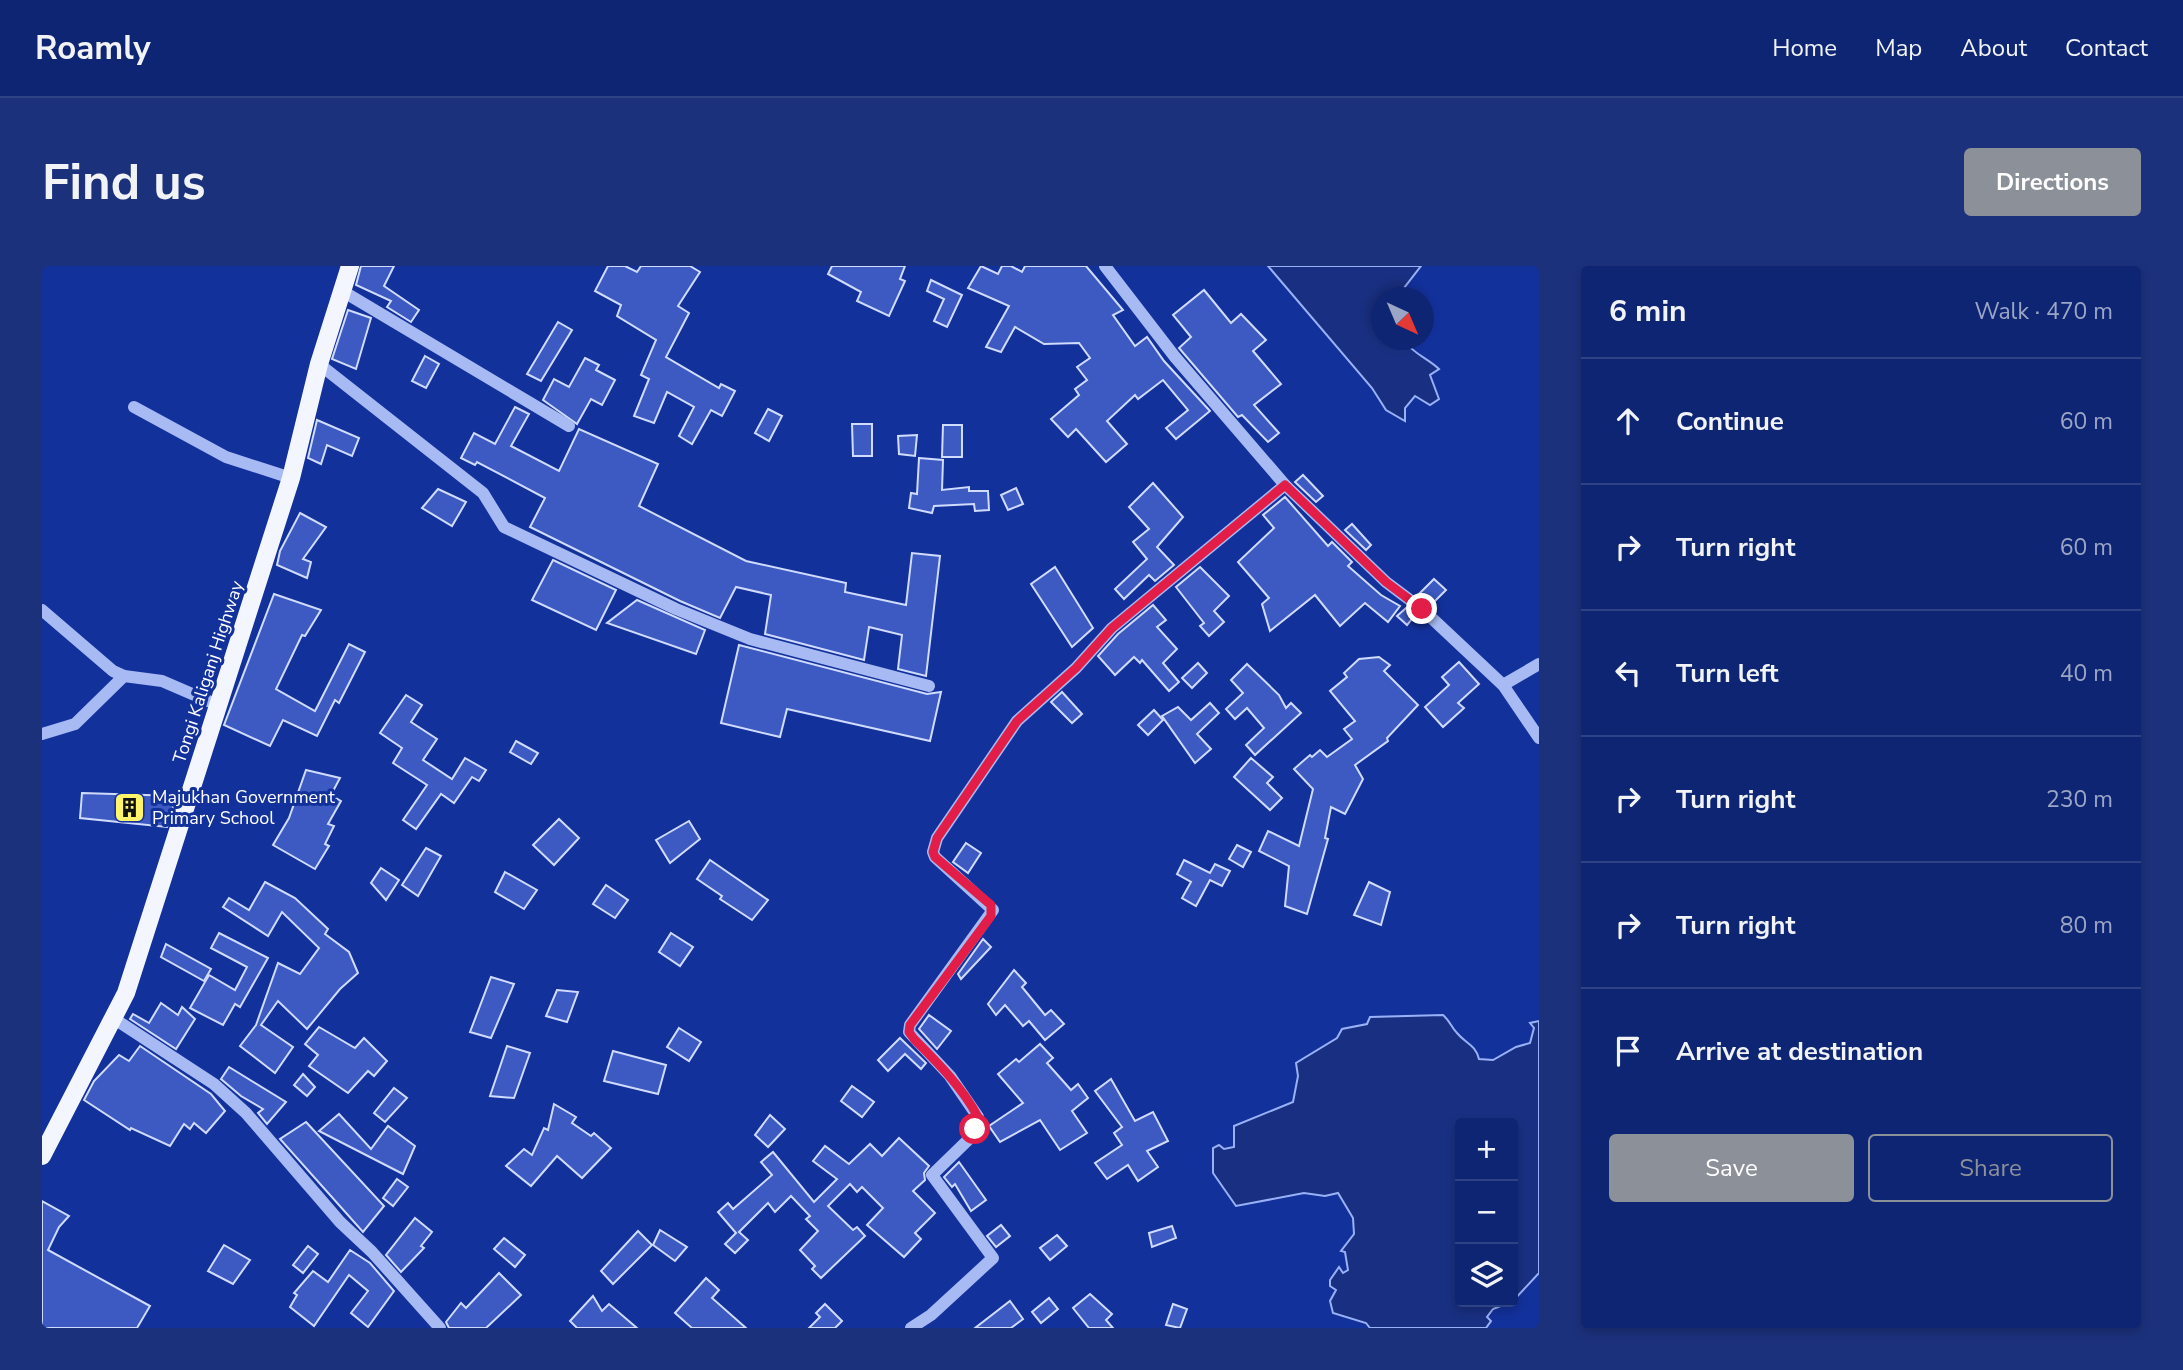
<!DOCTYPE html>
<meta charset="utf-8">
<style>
body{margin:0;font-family:"Nunito Sans",sans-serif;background:#1c317c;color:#f1f3f6}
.controls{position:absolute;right:21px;bottom:21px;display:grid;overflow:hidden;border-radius:7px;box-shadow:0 4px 10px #0003}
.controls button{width:63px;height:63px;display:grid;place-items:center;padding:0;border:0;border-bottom:2px solid #2e4286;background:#0e2574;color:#f1f3f6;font:35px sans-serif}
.compass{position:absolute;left:1329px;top:21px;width:63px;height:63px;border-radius:50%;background:#0e2574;box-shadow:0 4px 10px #0003;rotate:136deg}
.stop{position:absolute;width:21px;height:21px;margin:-16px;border:5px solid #e11d48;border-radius:50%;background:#fff}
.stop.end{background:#e11d48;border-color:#fff;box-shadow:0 2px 7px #0008}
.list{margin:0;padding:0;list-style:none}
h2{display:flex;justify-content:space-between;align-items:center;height:91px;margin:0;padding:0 28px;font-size:30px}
h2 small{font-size:23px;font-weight:400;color:#9ba5c5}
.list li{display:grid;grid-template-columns:46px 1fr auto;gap:21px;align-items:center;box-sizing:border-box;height:126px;padding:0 28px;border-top:2px solid #2e4286}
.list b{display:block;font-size:26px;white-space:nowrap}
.list em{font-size:23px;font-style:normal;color:#9ba5c5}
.actions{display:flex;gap:14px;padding:21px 28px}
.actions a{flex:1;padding:16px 0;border:2px solid #8c9099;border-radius:7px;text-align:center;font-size:24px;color:#8c9099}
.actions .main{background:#8c9099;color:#fff}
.icon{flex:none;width:38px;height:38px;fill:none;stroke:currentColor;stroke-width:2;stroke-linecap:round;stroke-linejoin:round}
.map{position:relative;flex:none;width:1497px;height:1062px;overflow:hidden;border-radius:7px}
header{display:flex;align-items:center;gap:42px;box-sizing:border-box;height:98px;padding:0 35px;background:#0e2574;border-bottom:2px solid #2e4286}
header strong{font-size:33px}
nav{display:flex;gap:38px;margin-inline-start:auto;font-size:24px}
.intro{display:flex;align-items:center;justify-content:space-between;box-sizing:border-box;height:168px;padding:0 42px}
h1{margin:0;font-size:49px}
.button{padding:18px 32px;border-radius:7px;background:#8c9099;color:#fff;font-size:24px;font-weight:700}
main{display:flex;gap:42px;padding:0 42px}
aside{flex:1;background:#0e2574;border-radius:7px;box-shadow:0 4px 10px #0003}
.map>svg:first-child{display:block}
.water{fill:#193082;stroke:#99b1f7;stroke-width:2}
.building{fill:#3c5ac2;stroke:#d0dbfd;stroke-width:2}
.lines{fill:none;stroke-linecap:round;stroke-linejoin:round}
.minor{stroke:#a7baf4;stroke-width:12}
.major{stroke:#f4f6ff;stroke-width:18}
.route{stroke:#e11d48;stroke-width:9}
.labels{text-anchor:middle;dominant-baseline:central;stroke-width:6;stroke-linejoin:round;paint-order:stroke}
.street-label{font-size:18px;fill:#fff;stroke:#13319b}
.poi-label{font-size:18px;fill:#fff;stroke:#13319b;text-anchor:start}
</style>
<header>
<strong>Roamly</strong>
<nav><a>Home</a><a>Map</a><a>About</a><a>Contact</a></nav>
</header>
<div class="intro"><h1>Find us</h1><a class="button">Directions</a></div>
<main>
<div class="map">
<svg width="1497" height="1062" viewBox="0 0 1497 1062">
<rect width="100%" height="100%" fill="#13319b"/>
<g class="water">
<path d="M1226 0H1379L1355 31 1339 32V74H1361C1373 89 1384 91 1397 103L1388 109 1397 133 1388 139 1373 130 1363 142V155L1344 144 1330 122Z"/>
<path d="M1401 749C1408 755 1409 761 1415 767 1424 778 1433 778 1437 793L1451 794 1474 781 1488 777 1492 762 1488 757 1497 755V1007L1471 1035V857H1418V1036H1469L1451 1043 1445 1051 1449 1055 1444 1062H1328L1324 1057 1291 1047 1288 1035 1294 1024 1288 1020V1014L1297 1001 1301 1007 1306 1004 1303 986 1299 985 1312 968 1311 952 1296 927 1283 930 1262 927 1194 940 1171 907V882L1177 879 1182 883 1192 881V860L1251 836 1256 810 1254 797 1295 772 1300 763 1325 758 1328 751Z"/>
</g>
<g class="building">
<path d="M319 0H352L342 20 377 44 369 56 345 41 349 35 314 19Z"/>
<path d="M566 0H583L595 6 599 0H648L658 6 636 40 647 47 624 91 677 122 679 118 693 125 680 150 669 144 650 178 637 170 652 141 625 126 612 157 592 150 607 113 599 109 614 74 575 50 579 39 553 25Z"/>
<path d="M790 0H863L858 13 863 15 847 50 815 35 819 26 786 8Z"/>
<path d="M939 0 956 8 960 0H969L980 6 983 0H1044L1081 44 1071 49 1093 80 1105 71 1122 95 1168 145 1134 173 1124 162 1146 144 1121 114 1096 133 1093 129 1065 155 1085 178 1064 196 1034 163 1026 171 1009 153 1037 129 1033 123 1045 114 1035 101 1048 92 1037 77 1002 78 973 61 959 86 944 81 967 40 926 22Z"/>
<path d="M889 14 920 29 905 61 892 55 902 33 885 25Z"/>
<path d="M1162 24 1189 57 1199 48 1224 74 1211 85 1239 118 1212 139 1237 167 1226 176 1200 149 1196 151 1137 82 1149 71 1131 49Z"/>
<path d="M306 44 329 52 314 103 290 93Z"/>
<path d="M516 56 530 64 499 115 485 108Z"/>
<path d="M383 90 397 98 384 122 370 115Z"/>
<path d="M543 92 557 99 554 104 573 114 560 139 549 133 535 158 501 134 512 113 527 121Z"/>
<path d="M473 141 487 148 469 180 517 205 537 163 616 198 597 240 704 295 804 317 803 326 864 339 870 287 898 290 884 410 856 403 860 369 827 361 822 394 723 368 729 329 694 321 678 352 638 335 488 261 503 232 435 196 433 199 419 192 432 167 453 178Z"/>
<path d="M726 143 740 150 727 175 713 167Z"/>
<path d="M275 154 317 172 310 190 285 179 279 198 266 192Z"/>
<path d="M810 158H830V190H811Z"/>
<path d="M901 159H920V191H900Z"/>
<path d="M875 169 873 190 857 188 856 170Z"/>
<path d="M877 192 901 194 900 224 927 221V225H946L947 244 933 245 932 238 892 240 890 247 867 242 869 227 875 228Z"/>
<path d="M1261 209 1281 230 1274 236 1253 216Z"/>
<path d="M1111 217 1141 251 1115 281 1132 299 1113 315 1107 309 1082 333 1073 323 1105 293 1091 276 1107 263 1087 241Z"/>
<path d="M974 222 981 238 966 244 959 229Z"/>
<path d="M396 223 424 236 410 260 380 242Z"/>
<path d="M1243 231 1286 280 1290 276 1310 296 1306 300 1339 329 1358 340 1346 356 1323 337 1298 360 1273 329 1228 365 1220 338 1227 332 1196 296 1232 262 1221 249Z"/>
<path d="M258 247 284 261 261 293 269 296 265 312 235 299 238 285Z"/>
<path d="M1310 258 1329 279 1324 284 1303 264Z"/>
<path d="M511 294 574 324 554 364 490 334Z"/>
<path d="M1013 301 1051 362 1030 381 989 318Z"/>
<path d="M1158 301 1187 330 1172 345 1182 356 1167 370 1158 360 1162 357 1134 321Z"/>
<path d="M1392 313 1404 324 1389 339 1376 329Z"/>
<path d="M232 328 279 344 263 370 260 369 234 423 273 445 307 378 323 386 297 437 293 434 275 470 241 454 228 480 182 459Z"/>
<path d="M595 334 663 364 654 388 565 357Z"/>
<path d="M1111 339 1124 354 1115 361 1135 383 1121 397 1137 416 1127 425 1100 394 1098 397 1092 391 1073 409 1056 390 1076 368Z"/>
<path d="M1364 342 1373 349 1365 359 1355 350Z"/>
<path d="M697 379 885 428 899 426 888 475 745 443 738 471 679 457Z"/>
<path d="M1337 391 1348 399 1342 405 1376 439 1345 472 1346 475 1313 499 1321 513 1303 548 1289 541 1283 572 1286 573 1265 648 1243 640 1247 600 1217 585 1226 565 1257 580 1271 523 1252 503 1268 489 1270 491 1278 484 1285 491 1310 473 1302 463 1313 455 1288 425 1305 411 1302 407 1317 393Z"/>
<path d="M1417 396 1437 418 1416 437 1422 442 1401 461 1383 441 1407 419 1400 411Z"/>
<path d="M1156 397 1165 407 1150 422 1140 412Z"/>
<path d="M1205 398 1237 429 1244 442 1249 437 1259 447 1213 489 1204 479 1222 462 1205 442 1193 453 1184 443 1201 427 1189 414Z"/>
<path d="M1020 426 1040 448 1030 457 1009 436Z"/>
<path d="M364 429 380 439 369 456 395 473 381 494 410 513 423 492 444 504 437 515 430 511 412 537 399 528 374 563 361 554 385 519 351 497 360 482 338 467Z"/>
<path d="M1168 437 1177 447 1155 468 1169 483 1153 497 1120 450 1136 441 1149 454Z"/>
<path d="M1112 444 1121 454 1106 469 1096 459Z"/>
<path d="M474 475 496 487 489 498 468 486Z"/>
<path d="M1209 492 1231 511 1225 517 1240 532 1228 544 1192 511Z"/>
<path d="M264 504 298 512 289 529 299 535 286 558 292 560 283 578 287 580 273 603 231 579 247 552Z"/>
<path d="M40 527 135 530 125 561 38 552Z"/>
<path d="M517 553 537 572 512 599 491 579Z"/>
<path d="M647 555 658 573 628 597 614 574Z"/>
<path d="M924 577 939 587 926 607 911 596Z"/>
<path d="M1195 579 1209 586 1201 601 1187 593Z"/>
<path d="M384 582 399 590 376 630 360 619Z"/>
<path d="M668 594 726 634 710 654 678 633 680 630 655 613Z"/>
<path d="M1142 594 1168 607 1173 598 1188 605 1180 620 1168 614 1154 640 1140 632 1149 616 1135 608Z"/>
<path d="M339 602 357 614 344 634 329 617Z"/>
<path d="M463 606 495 624 482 643 453 626Z"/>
<path d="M223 616 253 632 286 663 283 668 307 686 316 707 298 723 265 763 236 735 219 759 251 781 233 807 198 780 214 759 236 697 258 708 277 682 240 646 226 670 181 641 187 632 207 644Z"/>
<path d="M1327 616 1348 626 1339 659 1312 649Z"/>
<path d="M564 619 586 634 573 652 551 638Z"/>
<path d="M177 667 226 692 198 741 193 738 181 759 148 742 167 709 193 724 205 701 169 682Z"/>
<path d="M629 667 651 681 638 700 617 686Z"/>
<path d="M941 673 949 681 919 713 916 708Z"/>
<path d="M124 678 169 703 162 715 119 691Z"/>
<path d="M972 704 984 717 980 721 1003 749 1009 744 1022 758 1003 774 987 755 981 760 963 739 954 749 946 738Z"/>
<path d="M449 711 472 718 449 772 428 766Z"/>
<path d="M515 724 536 726 525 756 504 750Z"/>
<path d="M119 737 136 749 140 741 153 753 134 783 88 753 91 748 107 757Z"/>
<path d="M887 749 909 765 895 783 877 763Z"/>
<path d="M277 761 313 782 322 772 345 795 332 810 326 805 306 827 267 800 276 789 263 778Z"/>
<path d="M637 762 659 776 647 795 625 781Z"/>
<path d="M858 772 884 797 879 803 863 788 846 805 836 794Z"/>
<path d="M998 778 1011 792 1005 797 1029 824 1036 818 1046 832 1030 845 1045 867 1018 884 998 854 958 876 947 860 981 837 956 808 974 793 977 796Z"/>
<path d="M98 780 169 828 183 845 164 867 152 857 148 863 142 858 128 880 89 862 88 864 42 834 52 815 77 789 87 795Z"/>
<path d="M465 780 488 787 472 832 448 830Z"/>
<path d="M571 785 624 799 616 828 562 815Z"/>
<path d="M187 801 244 836 225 858 216 847 221 843 199 830 179 813Z"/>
<path d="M261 808 273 821 265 830 252 819Z"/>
<path d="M1069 813 1093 855 1111 846 1126 875 1105 885 1116 901 1096 915 1086 899 1065 913 1053 897 1080 879 1072 867 1080 861 1053 825Z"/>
<path d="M810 820 832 836 820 851 799 835Z"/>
<path d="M352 822 365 832 343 856 332 847Z"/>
<path d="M512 838 534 851 530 857 549 870 552 867 569 882 540 912 515 890 489 920 464 900 482 883 490 889 502 862 506 864Z"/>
<path d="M297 848 329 883 346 860 373 880 361 908 277 865Z"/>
<path d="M728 849 743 863 726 881 713 869Z"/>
<path d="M264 856 342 940 321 966 238 873Z"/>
<path d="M857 872 887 900 882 907 883 914 871 925 893 947 873 967 879 973 862 991 825 959 841 942 820 921 815 926 808 918 786 940 811 964 815 961 823 970 779 1012 770 1003 773 1000 758 984 776 965 764 953 768 950 749 930 733 946 726 937 697 966 706 974 693 987 683 978 694 967 676 946 686 937 691 943 730 909 719 896 731 886 772 936 795 913 771 895 783 880 807 898 828 878 840 890Z"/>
<path d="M917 896 944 934 929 945 913 918 910 921 902 911Z"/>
<path d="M355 913 366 921 351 940 341 932Z"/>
<path d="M0 935 27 950 17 961 6 984 108 1040 95 1062H0Z"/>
<path d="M373 952 390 966 379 980 382 982 359 1006 344 989Z"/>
<path d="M959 959 968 970 954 981 945 970Z"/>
<path d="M1130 960 1134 972 1110 981 1107 967Z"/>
<path d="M618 964 645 981 633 995 611 979Z"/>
<path d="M596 965 610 979 571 1018 559 1005Z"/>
<path d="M1015 969 1025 980 1008 994 998 982Z"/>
<path d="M462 972 483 989 473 1001 452 983Z"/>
<path d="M182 979 208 994 191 1018 166 1005Z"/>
<path d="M266 980 276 988 261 1007 251 999Z"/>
<path d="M308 984 328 997 352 1025 326 1061 309 1047 326 1025 307 1009 272 1060 248 1041 255 1029 252 1027 271 1005 286 1016Z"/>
<path d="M457 1007 479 1029 444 1062H407L404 1056 419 1037 424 1042Z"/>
<path d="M664 1012 677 1024 670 1032 704 1062H650L633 1047Z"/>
<path d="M1048 1028 1070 1048 1064 1054 1071 1062H1047L1031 1042Z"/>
<path d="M551 1030 560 1045 567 1038 595 1062H535L528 1055Z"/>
<path d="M1007 1032 1016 1043 999 1057 990 1046Z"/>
<path d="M968 1035 981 1053 969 1062H933Z"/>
<path d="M783 1038 800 1055 793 1062H767L778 1051 774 1047Z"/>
<path d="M1131 1038 1145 1043 1138 1062 1124 1059Z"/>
</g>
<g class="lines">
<g class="minor">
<path d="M1063 0 1133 91 1243 219 1344 316 1380 343 1461 419 1497 472"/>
<path d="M302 26 527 160"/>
<path d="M277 98 441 227 462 261 634 343 708 373 887 420"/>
<path d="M92 141 184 191 249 212"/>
<path d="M0 344 71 405 82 410 120 415 178 440"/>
<path d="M1461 419 1497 398"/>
<path d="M0 468 33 458 82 410"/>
<path d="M71 752 172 818 204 847 298 956 330 986 398 1062"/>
<path d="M869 1062 889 1049 951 992 890 909 926 874 936 851 908 810 867 766 868 759 951 644 893 591 891 586 895 572 975 455 1034 402 1070 362 1243 219"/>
</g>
<path class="major" d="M0 890 84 727 249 212 277 98 308 0"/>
</g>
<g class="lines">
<path class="route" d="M933 863 936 851C920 821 896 797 872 773L867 766 868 759 949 650V639L893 591 891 586 895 572 975 455 1034 402 1070 362 1243 219 1344 316 1380 343"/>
</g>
<defs>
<symbol id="building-square" viewBox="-11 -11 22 22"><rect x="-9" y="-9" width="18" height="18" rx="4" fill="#fff46a" stroke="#13319b"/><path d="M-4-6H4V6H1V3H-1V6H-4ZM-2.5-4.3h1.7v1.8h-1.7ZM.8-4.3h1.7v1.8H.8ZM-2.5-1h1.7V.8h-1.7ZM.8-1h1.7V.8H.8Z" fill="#111"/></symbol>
</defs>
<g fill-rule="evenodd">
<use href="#building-square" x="70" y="524" width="35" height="35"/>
</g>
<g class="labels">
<g class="street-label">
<text transform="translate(166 406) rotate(-72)">Tongi Kaliganj Highway</text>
</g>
<g class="poi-label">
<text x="110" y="531">Majukhan Government<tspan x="110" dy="21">Primary School</tspan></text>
</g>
</g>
</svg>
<div class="controls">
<button>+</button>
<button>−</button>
<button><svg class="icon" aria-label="layers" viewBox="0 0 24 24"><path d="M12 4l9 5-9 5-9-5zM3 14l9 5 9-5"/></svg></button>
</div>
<svg class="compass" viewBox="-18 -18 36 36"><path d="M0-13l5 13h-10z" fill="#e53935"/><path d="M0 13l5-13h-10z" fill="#9ba5c5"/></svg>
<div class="stop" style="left:933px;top:863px"></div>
<div class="stop end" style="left:1380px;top:343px"></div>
</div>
<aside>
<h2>6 min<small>Walk · 470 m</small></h2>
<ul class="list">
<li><svg class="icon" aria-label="ahead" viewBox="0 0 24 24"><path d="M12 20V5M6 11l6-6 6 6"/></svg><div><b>Continue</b></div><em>60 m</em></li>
<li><svg class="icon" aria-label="right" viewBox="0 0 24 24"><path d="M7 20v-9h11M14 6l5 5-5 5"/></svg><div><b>Turn right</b></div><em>60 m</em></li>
<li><svg class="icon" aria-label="left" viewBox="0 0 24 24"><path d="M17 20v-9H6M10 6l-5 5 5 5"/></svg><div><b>Turn left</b></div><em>40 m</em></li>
<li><svg class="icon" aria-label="right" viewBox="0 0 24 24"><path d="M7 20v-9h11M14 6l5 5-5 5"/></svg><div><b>Turn right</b></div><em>230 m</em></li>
<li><svg class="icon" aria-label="right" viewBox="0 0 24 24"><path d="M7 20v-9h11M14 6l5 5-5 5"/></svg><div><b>Turn right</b></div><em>80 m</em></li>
<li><svg class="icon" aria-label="arrive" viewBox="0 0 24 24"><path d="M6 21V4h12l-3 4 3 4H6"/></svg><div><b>Arrive at destination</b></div></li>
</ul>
<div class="actions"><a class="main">Save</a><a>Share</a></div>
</aside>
</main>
